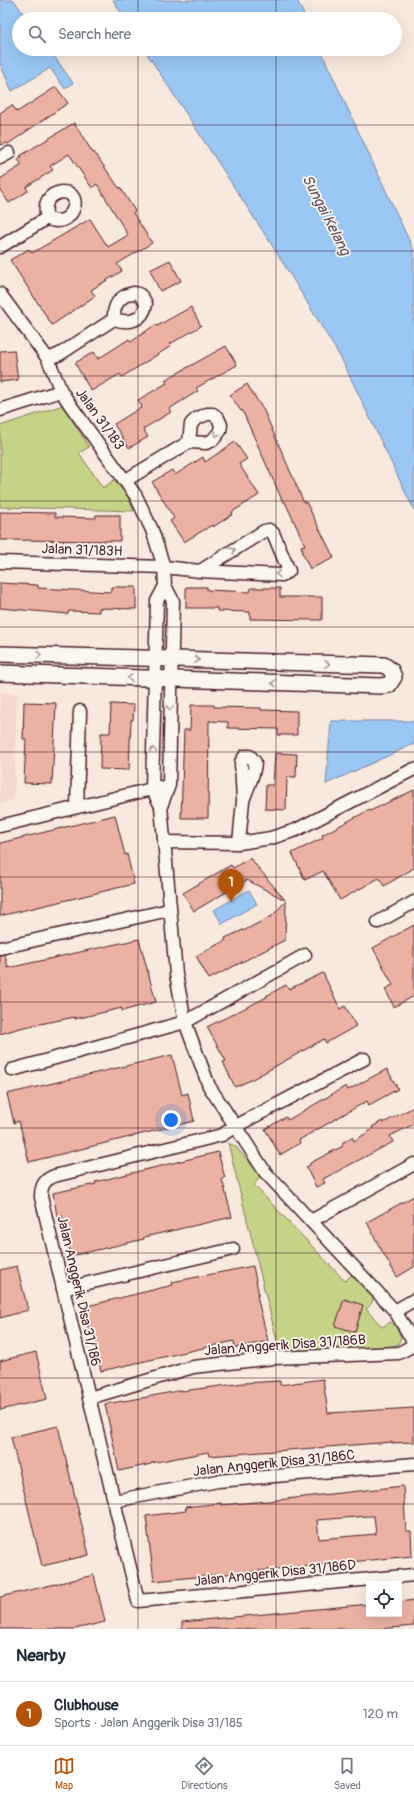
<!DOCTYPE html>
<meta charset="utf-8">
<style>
body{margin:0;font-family:Pangolin,sans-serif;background:#f2f2f3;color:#1f2937}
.controls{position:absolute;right:12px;bottom:12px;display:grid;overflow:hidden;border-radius:0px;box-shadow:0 4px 16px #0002}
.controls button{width:36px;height:36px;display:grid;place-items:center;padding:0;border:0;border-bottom:1px solid #e0e1e3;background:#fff;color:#1f2937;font:20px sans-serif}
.you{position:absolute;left:171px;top:1120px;width:14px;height:14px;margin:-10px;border:3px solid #fff;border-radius:50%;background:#1a73e8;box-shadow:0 0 0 6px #1a73e833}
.badge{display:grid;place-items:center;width:26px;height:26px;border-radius:50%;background:#b45309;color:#fff;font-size:13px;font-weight:700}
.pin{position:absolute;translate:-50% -33px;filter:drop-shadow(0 1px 2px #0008)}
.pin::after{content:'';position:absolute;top:21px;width:14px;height:12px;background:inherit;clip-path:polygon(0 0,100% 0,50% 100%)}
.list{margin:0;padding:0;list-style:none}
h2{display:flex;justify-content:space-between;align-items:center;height:52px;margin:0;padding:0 16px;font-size:17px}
h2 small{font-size:13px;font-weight:400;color:#747a83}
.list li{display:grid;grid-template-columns:26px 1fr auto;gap:12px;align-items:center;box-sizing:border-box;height:64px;padding:0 16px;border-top:1px solid #e0e1e3}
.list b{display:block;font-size:15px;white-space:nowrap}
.list p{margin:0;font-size:13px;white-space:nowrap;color:#747a83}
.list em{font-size:13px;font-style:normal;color:#747a83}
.icon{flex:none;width:22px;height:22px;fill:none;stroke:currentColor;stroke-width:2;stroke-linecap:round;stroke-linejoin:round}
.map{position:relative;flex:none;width:414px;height:1629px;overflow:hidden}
.search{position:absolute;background:#fff;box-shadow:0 4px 16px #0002;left:12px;right:12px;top:12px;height:44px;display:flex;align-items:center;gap:10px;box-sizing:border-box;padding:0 14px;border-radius:22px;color:#747a83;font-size:15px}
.sheet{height:116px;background:#fff}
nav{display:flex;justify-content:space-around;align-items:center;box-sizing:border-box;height:56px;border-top:1px solid #e0e1e3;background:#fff;font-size:11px;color:#747a83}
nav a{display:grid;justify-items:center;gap:2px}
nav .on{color:#b45309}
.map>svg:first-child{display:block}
.built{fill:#f4d8cd}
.green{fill:#c5d387;stroke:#887959}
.water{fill:#9ac7f4;stroke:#7a84a4}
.building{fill:#ebb2a4;stroke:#4a1f2b;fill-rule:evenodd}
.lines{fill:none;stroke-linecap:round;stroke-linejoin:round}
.minor-casing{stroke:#4a1f2b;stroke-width:15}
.tertiary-casing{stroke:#4a1f2b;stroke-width:18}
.minor{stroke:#fbf7ec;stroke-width:12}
.tertiary{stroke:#fbf7ec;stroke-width:15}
.oneway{stroke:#ab9695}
.grid{fill:none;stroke:#4a1f2b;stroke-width:1;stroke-opacity:0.55}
.labels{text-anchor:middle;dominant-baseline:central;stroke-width:3.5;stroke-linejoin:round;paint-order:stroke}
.street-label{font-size:14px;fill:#4a1f2b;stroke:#fbf7ec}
.water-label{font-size:15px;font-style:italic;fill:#625167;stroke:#fbf7ec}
</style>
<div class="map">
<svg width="414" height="1629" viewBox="0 0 414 1629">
<rect width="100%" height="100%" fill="#f8e9de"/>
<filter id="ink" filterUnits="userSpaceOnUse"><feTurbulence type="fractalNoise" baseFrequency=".025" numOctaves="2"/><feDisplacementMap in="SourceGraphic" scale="8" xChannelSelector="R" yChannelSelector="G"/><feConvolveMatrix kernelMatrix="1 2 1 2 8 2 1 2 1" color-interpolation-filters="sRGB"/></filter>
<g filter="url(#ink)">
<path class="built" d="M0 693 17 694 14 800 0 803Z"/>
<g class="green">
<path d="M63 405 89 447 79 453 103 488 114 480 128 497 134 511 0 507V426Z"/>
<path d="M228 1143 235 1146 259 1173 261 1176 254 1185 345 1281 354 1273C364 1284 383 1297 366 1309L382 1327 391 1322 398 1330 401 1338 398 1344 390 1347 280 1353Z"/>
</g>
<g class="water">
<path d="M0 0H14L27 19H19V49H49L73 83 65 89 50 68 12 91 0 64Z"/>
<path d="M113 0H297L306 19H125Z"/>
<path d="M144 49H320L414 251V510L342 360 277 253Z"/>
<path d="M331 721H414V744L326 784Z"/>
<path d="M249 890 257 904 222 924 214 910Z"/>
</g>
<g class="building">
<path d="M56 87 68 103 8 144 7 143 0 145V113L12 105 17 112Z"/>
<path d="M74 123 93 153 94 152 119 188 120 187 135 211 133 213 152 243 117 264 122 271 91 290 95 296 52 325 10 260 29 249 32 253 90 219 108 247 128 235 97 184 92 188 69 154 50 166 53 170 26 187 28 191 9 203 0 190V179L22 165 18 159 22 157 20 156Z"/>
<path d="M170 260 181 281 160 291 150 270Z"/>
<path d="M191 307 201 326 170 344 171 346 122 377 120 374 91 391 75 363 94 352 98 359 129 339 131 342 156 324 157 326Z"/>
<path d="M226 346 237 365 196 388 198 391 169 409 171 412 143 429 148 437 129 448 114 424 142 407 138 400 167 383 165 380Z"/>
<path d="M14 350 18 380 0 382V351Z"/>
<path d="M247 384 264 411 304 503 306 502 334 558 310 569 302 552 303 551 301 546 305 545 285 502H283L242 410 241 411 230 395Z"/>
<path d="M235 442 247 459 239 464 259 495 232 512 233 514 213 527 212 525 184 542 170 521 174 518 152 482 172 470 175 475 203 457 205 462Z"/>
<path d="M0 512 55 513V517L96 518V515H120V541L0 540Z"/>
<path d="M0 583 38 585V588L111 592V587H136V609L99 608V612L69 611 68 614 0 608Z"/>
<path d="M186 587H207V590L250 592 251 588H280V597H322V620L250 619V612L217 611V608H186Z"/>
<path d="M24 702 56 703 52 784 24 783 26 739H23Z"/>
<path d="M111 704 134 705 133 720H131L129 770 100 769 101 733H110Z"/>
<path d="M191 705H214V707L261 708V710L297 711V735H278V729L228 728V722L209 721 208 818H181L184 730H190Z"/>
<path d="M275 753 297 754 296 777H287L286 810 265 809 266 785H273Z"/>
<path d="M414 790V868L384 886 379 878 340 900 323 871 305 880 292 853 323 838 322 835 369 810 370 811Z"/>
<path d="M115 815 125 855 127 854 134 884 0 916V843Z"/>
<path d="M250 858 285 900 247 880 194 911 183 893 231 865 233 868Z"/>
<path d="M286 901 285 940 209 979 196 956 226 940 225 938 243 930V931L272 916Z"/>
<path d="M414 925V996L394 1007 385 989 393 985 373 948Z"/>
<path d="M139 939 156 1002 122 1011V1008L75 1019V1017L20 1028 0 1034V955L5 954 8 968Z"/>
<path d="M323 973 340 1009 345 1006 356 1026 326 1043 324 1039 251 1080 235 1087 223 1062 226 1061 207 1027 267 997 266 996 286 985 289 989Z"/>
<path d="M172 1055 182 1095 188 1093 194 1121 29 1162 19 1121 14 1123 7 1094Z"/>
<path d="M387 1069 398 1089 369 1105 367 1101 299 1140 300 1143 280 1155 265 1129 286 1117 288 1120 346 1086 348 1090Z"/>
<path d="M414 1107V1124L390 1136 393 1142 323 1179 325 1183 316 1187 306 1167 310 1165V1163L343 1146 342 1143 352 1137 354 1141 373 1129 372 1127 382 1121 383 1123Z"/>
<path d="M218 1152 225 1178 222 1179 232 1217 144 1237V1239L71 1256 62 1215 57 1216 53 1193 96 1184 95 1182Z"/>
<path d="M414 1196V1267L397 1277 378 1244 367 1222Z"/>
<path d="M17 1266 28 1310 0 1318V1270Z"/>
<path d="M253 1266 259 1295 257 1296 268 1341 235 1348 234 1341 101 1371 91 1330 89 1331 83 1307 173 1285 172 1282Z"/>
<path d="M344 1299 363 1305 355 1332 335 1326Z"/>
<path d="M36 1352 47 1399 0 1410V1361Z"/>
<path d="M323 1379 328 1413 414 1408V1442L392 1443V1442L209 1456 208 1452 151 1463V1464L119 1471 105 1404 142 1398 182 1390V1391L244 1383 280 1381V1385Z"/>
<path d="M58 1426 89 1555 42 1566 11 1437Z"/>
<path d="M403 1486 406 1531H411L412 1556 154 1581 146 1516 186 1511 185 1507 221 1503V1505L268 1501ZM369 1516H374L376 1534 319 1539 317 1520Z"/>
<path d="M94 1575 105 1622 75 1629H0V1597Z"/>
<path d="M414 1600V1626L379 1629H182V1622L369 1604V1614H399V1602Z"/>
</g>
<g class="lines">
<defs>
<g id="minor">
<path d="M0 158 9 153"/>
<path d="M62 192C87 192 71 232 47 218 43 204 48 194 62 192Z"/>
<path d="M0 247 47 218"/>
<path d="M133 293C140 293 143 297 146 304 143 321 129 324 114 319 113 306 119 296 133 293Z"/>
<path d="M0 294 48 359 61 391 71 406 136 496 152 530 164 567 165 586 173 601 169 785 161 806"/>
<path d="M48 359 60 354 114 319"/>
<path d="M0 410 61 391"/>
<path d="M126 480 189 442 206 443 213 440 220 431 221 425 218 418 213 414H207L196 419 191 424 189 442"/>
<path d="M0 562 164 567 200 571 282 575 289 571 273 533 269 530 264 531 200 571"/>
<path d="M165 586 157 601 152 789 161 806 176 974 185 1022 209 1086 265 1172 395 1311 414 1343"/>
<path d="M77 807 80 711"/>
<path d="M0 826 160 787"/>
<path d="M164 842 239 843 271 838 296 830 414 769"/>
<path d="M239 843 243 801 241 762 245 756H250L255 762C255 775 247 788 243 801"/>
<path d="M378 922 414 902"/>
<path d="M0 948 169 910"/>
<path d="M364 1059 234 1127 222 1135 54 1176C44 1180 41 1186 41 1197L138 1601 414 1575"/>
<path d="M12 1070 185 1022 305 955"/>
<path d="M311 1221 414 1164"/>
<path d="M63 1289 233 1249"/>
<path d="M395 1311 414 1300"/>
<path d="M89 1398 193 1367 274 1358 399 1353 414 1345"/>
<path d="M114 1501 218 1481 414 1464"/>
</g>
<path id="tertiary" d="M0 654 384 665 391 670 394 677 389 685 380 686 0 673"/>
</defs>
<use href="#minor" class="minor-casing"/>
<use href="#tertiary" class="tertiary-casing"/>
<use href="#minor" class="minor"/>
<use href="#tertiary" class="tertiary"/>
</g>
<defs><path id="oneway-chevron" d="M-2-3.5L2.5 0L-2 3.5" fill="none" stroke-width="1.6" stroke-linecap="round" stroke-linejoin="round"/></defs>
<g class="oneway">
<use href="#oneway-chevron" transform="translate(217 434) rotate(122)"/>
<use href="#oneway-chevron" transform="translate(233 550) rotate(-32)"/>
<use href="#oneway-chevron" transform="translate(278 574) rotate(179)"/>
<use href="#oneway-chevron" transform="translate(39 655) rotate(2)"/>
<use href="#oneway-chevron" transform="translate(197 660) rotate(2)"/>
<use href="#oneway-chevron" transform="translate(327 664) rotate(2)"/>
<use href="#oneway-chevron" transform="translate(130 678) rotate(-178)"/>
<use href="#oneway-chevron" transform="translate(274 683) rotate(-178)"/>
<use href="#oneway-chevron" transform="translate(170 708) rotate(91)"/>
<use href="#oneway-chevron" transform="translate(153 750) rotate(-88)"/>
</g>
</g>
<path class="grid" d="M138 0V19M276 0V19M138 49V1629M276 49V1629M0 125H414M0 251H414M0 376H414M0 501H414M0 627H414M0 752H414M0 877H414M0 1002H414M0 1128H414M0 1253H414M0 1378H414M0 1504H414"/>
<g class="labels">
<g class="street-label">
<text transform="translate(100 419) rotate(54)">Jalan 31/183</text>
<text transform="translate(82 550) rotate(2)">Jalan 31/183H</text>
<text transform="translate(79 1291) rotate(77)">Jalan Anggerik Disa 31/186</text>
<text transform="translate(285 1345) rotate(-4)">Jalan Anggerik Disa 31/186B</text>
<text transform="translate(274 1463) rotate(-6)">Jalan Anggerik Disa 31/186C</text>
<text transform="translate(275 1573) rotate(-6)">Jalan Anggerik Disa 31/186D</text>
</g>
<g class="water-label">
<text transform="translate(326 215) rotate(63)">Sungai Kelang</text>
</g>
</g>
</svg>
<div class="controls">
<button><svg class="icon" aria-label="locate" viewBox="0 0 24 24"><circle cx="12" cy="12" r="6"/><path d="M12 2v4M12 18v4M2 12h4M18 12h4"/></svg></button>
</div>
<div class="you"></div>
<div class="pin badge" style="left:231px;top:902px">1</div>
<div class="search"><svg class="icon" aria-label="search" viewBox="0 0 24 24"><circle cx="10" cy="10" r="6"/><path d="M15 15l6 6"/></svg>Search here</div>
</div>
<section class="sheet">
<h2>Nearby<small></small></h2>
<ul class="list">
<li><span class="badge">1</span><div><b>Clubhouse</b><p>Sports · Jalan Anggerik Disa 31/185</p></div><em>120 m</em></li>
</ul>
</section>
<nav>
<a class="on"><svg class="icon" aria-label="map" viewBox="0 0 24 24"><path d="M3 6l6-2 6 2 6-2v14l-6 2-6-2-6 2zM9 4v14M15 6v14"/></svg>Map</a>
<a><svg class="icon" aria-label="directions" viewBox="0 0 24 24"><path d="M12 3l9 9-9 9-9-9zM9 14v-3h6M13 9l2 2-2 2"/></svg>Directions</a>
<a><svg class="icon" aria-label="saved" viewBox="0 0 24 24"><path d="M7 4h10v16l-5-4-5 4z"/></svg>Saved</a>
</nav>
